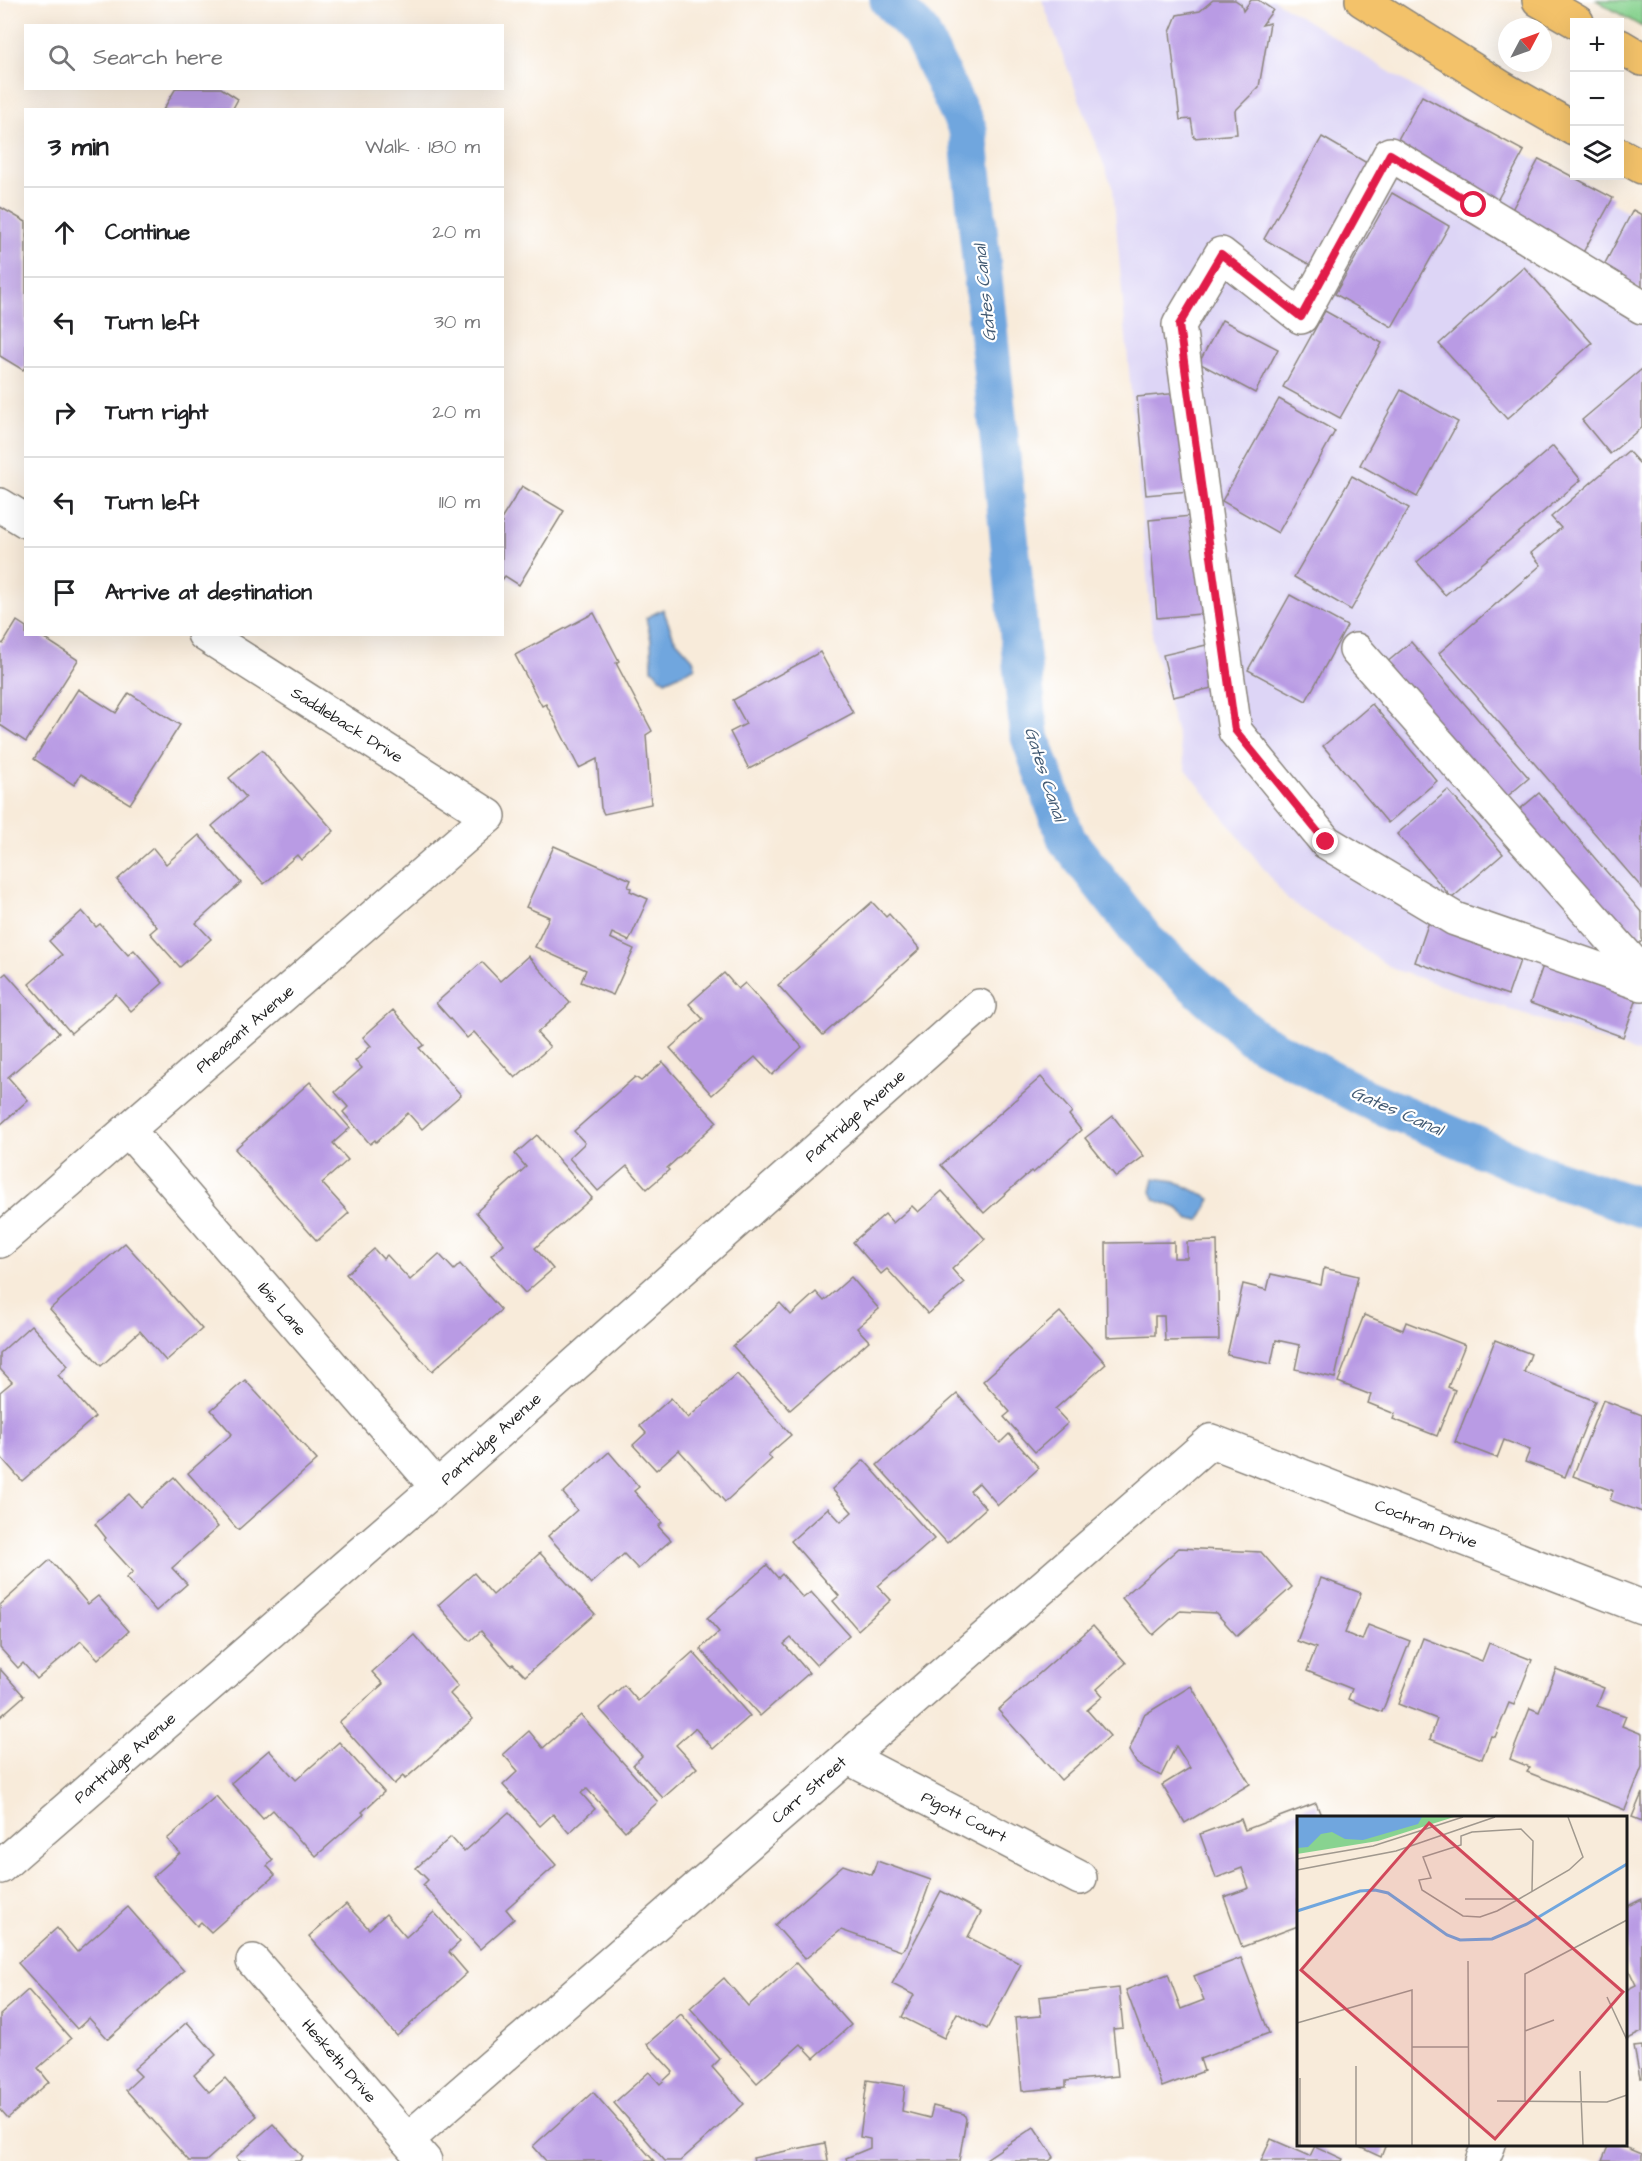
<!DOCTYPE html>
<meta charset="utf-8">
<style>
body{margin:0;font-family:"Architects Daughter",sans-serif;background:#f6f6f6;color:#202124}
.controls{position:absolute;right:18px;top:18px;display:grid;overflow:hidden;border-radius:0px;box-shadow:0 6px 24px #0002}
.controls button{width:54px;height:54px;display:grid;place-items:center;padding:0;border:0;border-bottom:2px solid #e0e0e0;background:#fff;color:#202124;font:30px sans-serif}
.compass{position:absolute;left:1498px;top:18px;width:54px;height:54px;border-radius:50%;background:#fff;box-shadow:0 6px 24px #0002;rotate:49deg}
.stop{position:absolute;width:18px;height:18px;margin:-14px;border:4px solid #e11d48;border-radius:50%;background:#fff}
.stop.end{background:#e11d48;border-color:#fff;box-shadow:0 2px 6px #0008}
.list{margin:0;padding:0;list-style:none}
h2{display:flex;justify-content:space-between;align-items:center;height:78px;margin:0;padding:0 24px;font-size:26px}
h2 small{font-size:20px;font-weight:400;color:#757577}
.list li{display:grid;grid-template-columns:39px 1fr auto;gap:18px;align-items:center;box-sizing:border-box;height:90px;padding:0 24px;border-top:2px solid #e0e0e0}
.list b{display:block;font-size:22px;white-space:nowrap}
.list em{font-size:20px;font-style:normal;color:#757577}
.icon{flex:none;width:33px;height:33px;fill:none;stroke:currentColor;stroke-width:2;stroke-linecap:round;stroke-linejoin:round}
.map{position:relative;flex:none;width:1642px;height:2161px;overflow:hidden}
.search{position:absolute;background:#fff;box-shadow:0 6px 24px #0002;left:24px;top:24px;width:480px;height:66px;display:flex;align-items:center;gap:15px;box-sizing:border-box;padding:0 21px;border-radius:0px;color:#757577;font-size:22px}
.panel{position:absolute;background:#fff;box-shadow:0 6px 24px #0002;left:24px;top:108px;width:480px;height:528px;border-radius:0px}
.map>svg:first-child{display:block}
.built{fill:#ddd5f6}
.green{fill:#88d390;stroke:#527856;stroke-width:1.5}
.water{fill:#70a6de;stroke:#46617d;stroke-width:1.5}
.lines{fill:none;stroke-linecap:round;stroke-linejoin:round}
.canal{stroke:#70a6de;stroke-width:39}
.building{fill:#b99be4}
.minor-casing{stroke:#8a847b;stroke-width:36}
.major-casing{stroke:#8a847b;stroke-width:36}
.minor{stroke:#fff;stroke-width:33}
.major{stroke:#f3c26a;stroke-width:33}
.route{stroke:#e11d48;stroke-width:8}
.labels{text-anchor:middle;dominant-baseline:central;stroke-width:4.5;stroke-linejoin:round;paint-order:stroke}
.street-label{font-size:16px;fill:#1c1c1c;stroke:#fff}
.water-label{font-size:18px;font-style:italic;fill:#425a73;stroke:#fff}
.inset-river{fill:none;stroke:#70a6de;stroke-width:3}
.inset-road{fill:none;stroke:#a0988e;stroke-width:1.5}
.view{fill:#d1495b;fill-opacity:0.15;stroke:#d1495b;stroke-width:3}
.inset-edge{fill:none;stroke:#1c1c1c;stroke-width:3}
</style>
<div class="map">
<svg width="1642" height="2161" viewBox="0 0 1642 2161">
<rect width="100%" height="100%" fill="#fff"/>
<filter id="ink" filterUnits="userSpaceOnUse"><feTurbulence type="fractalNoise" baseFrequency=".0167" numOctaves="2"/><feDisplacementMap in="SourceGraphic" scale="12" xChannelSelector="R" yChannelSelector="G"/><feConvolveMatrix kernelMatrix="1 2 1 2 8 2 1 2 1" color-interpolation-filters="sRGB"/></filter>
<filter id="wash" filterUnits="userSpaceOnUse"><feTurbulence type="fractalNoise" baseFrequency=".008" numOctaves="4" result="noise"/><feDisplacementMap in="SourceGraphic" scale="24" xChannelSelector="R" yChannelSelector="G"/><feGaussianBlur stdDeviation="1.35" result="paint"/><feColorMatrix in="noise" values="0 0 0 0 0 0 0 0 0 0 0 0 0 0 0 0 0 1.4 0 .05"/><feComposite in="paint" operator="in"/></filter>
<g filter="url(#wash)">
<rect width="100%" height="100%" fill="#f8ebda"/>
<path class="built" d="M1042 0H1274L1488 133 1642 220V1054L1393 969 1288 900 1186 769 1153 643 1113 189Z"/>
<path class="green" d="M1596 0H1642V27Z"/>
<g class="water">
<path d="M663 609 674 638 693 659 695 666 694 668 665 681 652 669 651 640 646 618Z"/>
<path d="M1154 1178 1175 1181 1211 1199 1200 1220H1189L1179 1209 1155 1200 1151 1192Z"/>
</g>
<g class="lines">
<path class="canal" d="M889 0 920 32 968 130 1029 734 1067 840 1146 941 1255 1039 1365 1098 1541 1174 1642 1208"/>
</g>
<g id="blocks">
<g class="building">
<path d="M1213 0H1235L1241 4 1243 11 1251 0H1258L1273 10 1262 25 1270 23 1259 87 1235 111 1237 134 1194 138 1191 119 1180 120 1170 32 1177 15 1200 11Z"/>
<path d="M176 88H221L238 99 232 110H163Z"/>
<path d="M1422 96 1524 151 1493 208 1391 152Z"/>
<path d="M1322 137 1379 170 1321 271 1264 239Z"/>
<path d="M1539 159 1613 198 1581 256 1508 217Z"/>
<path d="M1392 193 1449 226 1392 327 1335 294Z"/>
<path d="M0 207 26 222V366L23 370 0 356Z"/>
<path d="M1633 210 1642 215V290L1602 269Z"/>
<path d="M1524 267 1592 343 1507 419 1439 344Z"/>
<path d="M1325 311 1382 343 1340 418 1283 387Z"/>
<path d="M1222 320 1278 349 1255 393 1199 363Z"/>
<path d="M1642 369V427L1610 454 1582 420Z"/>
<path d="M1401 390 1458 422 1417 497 1360 465Z"/>
<path d="M1191 392 1200 490 1146 495 1137 397Z"/>
<path d="M1279 399 1335 431 1278 533 1222 501Z"/>
<path d="M1553 446 1581 480 1445 595 1417 562Z"/>
<path d="M1628 451 1639 463 1642 460V888L1439 653 1541 565 1531 553 1561 528 1551 517Z"/>
<path d="M1352 476 1409 508 1351 610 1294 577Z"/>
<path d="M522 486 564 511 519 585 505 576 502 580V518Z"/>
<path d="M1202 515 1211 613 1157 618 1149 520Z"/>
<path d="M1290 595 1347 626 1306 701 1248 670Z"/>
<path d="M594 613 619 661 616 663 652 731 646 735 651 804 604 814 601 808 597 759 579 768 546 704 542 706 515 655Z"/>
<path d="M17 621 26 627V634H38L78 660 26 742 0 725V642L3 644Z"/>
<path d="M1411 642 1529 778 1496 806 1379 669Z"/>
<path d="M1215 643 1225 685 1173 697 1163 655Z"/>
<path d="M820 652 853 713 749 769 730 732 746 724 733 700Z"/>
<path d="M78 689 116 713 129 693 180 725 130 804 81 774 74 785 34 759Z"/>
<path d="M1372 704 1437 781 1388 823 1323 746Z"/>
<path d="M262 750 334 831 301 860 297 855 264 884 212 826 246 797 229 778Z"/>
<path d="M1448 790 1503 854 1452 898 1397 834Z"/>
<path d="M1539 793 1642 913V941L1624 957 1506 821Z"/>
<path d="M199 835 241 883 196 923 211 939 180 967 150 933 157 927 117 880 153 848 166 864Z"/>
<path d="M554 846 631 880 628 887 631 888 630 891 648 899 629 941 612 933 610 938 634 949 613 995 581 982 586 970 535 947 549 917 526 907Z"/>
<path d="M872 902 886 917 889 914 920 949 823 1035 778 985Z"/>
<path d="M82 911 96 927 100 924 128 955 134 950 163 983 131 1011 116 994 71 1033 29 984 62 955 49 941Z"/>
<path d="M1432 913 1525 946 1508 995 1415 962Z"/>
<path d="M1547 954 1641 988 1623 1037 1530 1003Z"/>
<path d="M528 956 570 1003 537 1033 550 1047 515 1078 474 1032 467 1038 436 1003 482 962 500 981Z"/>
<path d="M6 973 59 1033 8 1077 28 1100 0 1125V978Z"/>
<path d="M724 973 738 989 745 983 802 1047 772 1075 755 1057 712 1095 670 1048 703 1019 689 1004Z"/>
<path d="M393 1010 424 1045 419 1048 461 1095 422 1129 408 1113 376 1142 375 1140 370 1144 343 1112 348 1107 335 1092 362 1068 355 1061 371 1046 363 1037Z"/>
<path d="M663 1062 717 1122 667 1168 669 1170 647 1189 627 1166 598 1191 569 1158 585 1143 574 1131 635 1077 641 1081Z"/>
<path d="M1041 1077 1072 1112 1069 1115 1081 1130 1033 1173 1031 1171 984 1213 941 1165Z"/>
<path d="M310 1082 350 1128 333 1143 348 1160 322 1183 349 1213 317 1241 235 1149Z"/>
<path d="M1113 1116 1144 1156 1116 1177 1085 1138Z"/>
<path d="M537 1135 592 1198 535 1248 553 1269 525 1293 491 1255 504 1244 476 1212 526 1167 515 1154Z"/>
<path d="M942 1191 985 1239 952 1269 964 1283 928 1314 887 1269 881 1274 853 1242 885 1214 893 1223 912 1206 918 1212Z"/>
<path d="M1217 1241 1219 1340 1165 1341 1164 1316H1155V1335L1107 1337 1106 1243 1174 1242V1258H1187V1242Z"/>
<path d="M125 1243 202 1329 166 1361 140 1331 101 1366 50 1309Z"/>
<path d="M374 1249 383 1259 387 1255 410 1280 439 1254 454 1270 460 1264 501 1310 432 1371 346 1274Z"/>
<path d="M1324 1268 1358 1276 1335 1378 1295 1369 1300 1345 1276 1340 1271 1364 1227 1355 1243 1284 1267 1290 1271 1274 1321 1285Z"/>
<path d="M851 1277 879 1309 857 1328 869 1341 790 1410 733 1346 780 1303 791 1315 816 1292 824 1301Z"/>
<path d="M1060 1312 1106 1364 1055 1409 1068 1423 1035 1452 1004 1417 1010 1412 983 1381Z"/>
<path d="M1364 1315 1403 1330 1406 1322 1465 1345 1448 1387 1455 1390 1437 1436 1393 1419 1395 1414 1368 1403 1371 1395 1338 1382Z"/>
<path d="M31 1325 68 1366 58 1375 95 1417 22 1481 0 1456V1392L12 1382 0 1369V1353Z"/>
<path d="M1495 1340 1531 1354 1524 1372 1595 1401 1565 1477 1525 1462 1530 1450 1504 1440 1497 1458 1455 1442Z"/>
<path d="M737 1374 791 1435 768 1455 772 1459 725 1502 679 1450 656 1470 633 1445 646 1433 640 1426 671 1398 688 1418Z"/>
<path d="M245 1380 317 1460 238 1530 188 1473 232 1434 211 1410Z"/>
<path d="M957 1394 1000 1443 1009 1434 1039 1468 998 1505 979 1483 970 1491 986 1508 947 1543 877 1465Z"/>
<path d="M1603 1400 1642 1415V1512L1610 1500 1613 1491 1573 1476Z"/>
<path d="M609 1452 639 1487 634 1491 662 1523 658 1526 671 1540 638 1569 624 1554 591 1584 548 1536 577 1510 563 1493Z"/>
<path d="M864 1460 934 1539 895 1573 894 1572 878 1586 891 1600 858 1630 833 1601 839 1596 791 1541 828 1508 841 1522 852 1512 832 1489Z"/>
<path d="M174 1477 218 1527 172 1568 187 1584 156 1611 126 1578 133 1572 104 1540 106 1538 95 1524 129 1494 141 1507Z"/>
<path d="M1179 1548 1261 1552 1292 1587 1237 1636 1216 1613 1180 1611 1153 1635 1122 1598Z"/>
<path d="M540 1553 595 1614 525 1676 513 1664 511 1665 481 1631 470 1641 438 1605 474 1573 493 1595Z"/>
<path d="M50 1560 88 1604 98 1596 129 1631 98 1659 81 1641 37 1679 23 1663 18 1668 0 1648V1605Z"/>
<path d="M767 1565 778 1578 782 1574 803 1598 811 1592 849 1635 816 1665 791 1638 784 1644 809 1673 760 1716 700 1649 719 1632 707 1618Z"/>
<path d="M1321 1578 1361 1593 1345 1633 1362 1640 1368 1625 1410 1641 1382 1712 1348 1699 1352 1689 1307 1671 1316 1648 1297 1641Z"/>
<path d="M1093 1626 1126 1663 1097 1689 1103 1696 1087 1710 1110 1736 1061 1780 998 1710Z"/>
<path d="M414 1635 458 1686 450 1694 473 1719 405 1779 403 1776 394 1784 339 1722 383 1684 372 1672Z"/>
<path d="M1423 1638 1482 1661 1489 1643 1532 1660 1514 1705 1509 1703 1495 1737 1491 1736 1482 1759 1430 1739 1437 1719 1398 1704Z"/>
<path d="M693 1652 750 1716 713 1749 695 1728 676 1745 697 1768 663 1798 633 1765 642 1756 599 1708 624 1685 638 1701Z"/>
<path d="M0 1669 24 1696 0 1717Z"/>
<path d="M1556 1669 1604 1688 1597 1706 1626 1716 1622 1726 1642 1734V1767L1625 1810 1527 1772 1530 1767 1510 1759 1530 1708 1539 1712Z"/>
<path d="M1191 1686 1250 1784 1185 1823 1162 1785 1190 1768 1176 1746 1161 1776 1137 1764 1129 1751 1144 1715Z"/>
<path d="M581 1715 658 1802 625 1831 587 1789 581 1793 595 1809 569 1833 553 1814 540 1826 503 1785 518 1771 503 1754 529 1731 543 1748Z"/>
<path d="M339 1742 384 1792 362 1812 364 1814 316 1856 303 1842 302 1843 273 1810 263 1819 231 1783 269 1750 296 1780Z"/>
<path d="M1642 1793V1821L1632 1817Z"/>
<path d="M216 1796 273 1860 267 1866 275 1875 211 1932 201 1922 197 1926 153 1877 180 1853 167 1839Z"/>
<path d="M1316 1803 1322 1818H1298V1926L1242 1947 1224 1897 1249 1888 1242 1868 1216 1878 1200 1834 1241 1819 1245 1830Z"/>
<path d="M509 1812 556 1865 506 1909 514 1919 480 1949 423 1885 428 1880 416 1868 451 1837 464 1852Z"/>
<path d="M877 1861 931 1880 907 1946 901 1951 841 1930 805 1959 775 1925 843 1865 872 1875Z"/>
<path d="M941 1891 981 1912 968 1937 1021 1964 987 2029 957 2013 944 2038 902 2017 914 1995 892 1984Z"/>
<path d="M1642 1899V2032L1626 2040V1990L1636 1985 1626 1964V1907Z"/>
<path d="M346 1904 369 1929 386 1914 406 1937 434 1912 460 1942 449 1952 467 1973 397 2036 309 1936Z"/>
<path d="M128 1907 184 1971 108 2039 89 2018 77 2029 18 1963 57 1928 77 1952Z"/>
<path d="M1241 1958 1269 2033 1200 2059 1204 2071 1162 2087 1126 1990 1168 1974 1181 2009 1204 2000 1194 1976Z"/>
<path d="M796 1963 851 2025 814 2058 801 2044 757 2083 690 2008 724 1978 748 2006Z"/>
<path d="M1119 1988 1123 2028 1113 2029 1118 2076 1066 2081V2087L1022 2091 1015 2018 1041 2016 1039 1997Z"/>
<path d="M28 1990 71 2039 38 2068 49 2082 8 2118 0 2109V2015Z"/>
<path d="M681 2014 720 2059 712 2067 744 2104 680 2161H665L614 2103 649 2072 660 2084 673 2072 647 2044Z"/>
<path d="M187 2022 216 2055 194 2075 209 2092 225 2078 257 2116 206 2161H189L126 2090 141 2076 134 2069Z"/>
<path d="M1642 2046V2078H1640L1634 2047Z"/>
<path d="M867 2080 905 2086 902 2111 930 2118 933 2106 964 2114 966 2119 959 2161H847L846 2158 870 2148V2139L860 2137Z"/>
<path d="M593 2092 654 2161H546L533 2146Z"/>
<path d="M273 2124 303 2157 299 2161H239L236 2157Z"/>
<path d="M1034 2127 1054 2157 1049 2161H983Z"/>
<path d="M1271 2139 1310 2156 1315 2146 1343 2159 1342 2161H1261Z"/>
<path d="M825 2143 828 2161H754L753 2158Z"/>
<path d="M1353 2144H1386L1381 2157Z"/>
<path d="M1609 2144H1618L1642 2154V2161H1602Z"/>
</g>
</g>
</g>
<g filter="url(#ink)">
<use href="#blocks" fill-opacity="0" stroke="#8a847b" stroke-width="1.5"/>
<g class="lines">
<defs>
<g id="minor">
<path d="M1642 307 1390 154 1301 317 1221 254 1179 325 1235 731 1326 842 1455 919 1642 984"/>
<path d="M0 505 26 521"/>
<path d="M1356 650 1642 973"/>
<path d="M128 1130 437 1487"/>
<path d="M0 1241 489 816 204 634"/>
<path d="M847 1757 1080 1878"/>
<path d="M0 1867 437 1487 979 1006"/>
<path d="M253 1961 425 2161"/>
<path d="M407 2140 1211 1441 1642 1607"/>
<path d="M1482 2161 1489 2144"/>
</g>
<g id="major">
<path d="M1362 0 1502 88 1574 129"/>
<path d="M1539 0 1577 22"/>
<path d="M1620 46 1642 59"/>
<path d="M1620 155 1642 167"/>
</g>
</defs>
<use href="#minor" class="minor-casing"/>
<use href="#major" class="major-casing"/>
<use href="#minor" class="minor"/>
<use href="#major" class="major"/>
</g>
</g>
<g class="lines" filter="url(#ink)">
<path class="route" d="M1326 842 1235 730 1179 325 1221 254 1301 317 1390 154 1474 205"/>
</g>
<g class="labels">
<g class="street-label">
<text transform="translate(347 725) rotate(32)">Saddleback Drive</text>
<text transform="translate(245 1029) rotate(-41)">Pheasant Avenue</text>
<text transform="translate(855 1116) rotate(-42)">Partridge Avenue</text>
<text transform="translate(282 1309) rotate(49)">Ibis Lane</text>
<text transform="translate(491 1439) rotate(-42)">Partridge Avenue</text>
<text transform="translate(1426 1524) rotate(21)">Cochran Drive</text>
<text transform="translate(125 1758) rotate(-41)">Partridge Avenue</text>
<text transform="translate(809 1790) rotate(-41)">Carr Street</text>
<text transform="translate(964 1817) rotate(27)">Pigott Court</text>
<text transform="translate(339 2061) rotate(49)">Hesketh Drive</text>
</g>
<g class="water-label">
<text transform="translate(985 293) rotate(-96)">Gates Canal</text>
<text transform="translate(1045 774) rotate(72)">Gates Canal</text>
<text transform="translate(1397 1111) rotate(24)">Gates Canal</text>
</g>
</g>
<g transform="translate(1297 1816)">
<rect width="330" height="330" fill="#f8ebda"/>
<path d="M0 1H157L81 25 0 38Z" fill="#88d390"/>
<path d="M0 1H125L121 8 66 24 48 23 35 16 24 18 11 31 0 32Z" fill="#70a6de"/>
<path class="inset-river" d="M0 95 63 75 78 74 91 77 150 119 163 124 195 123 230 108 330 48"/>
<path class="inset-road" d="M0 43 76 30 166 1M0 54 99 35 198 1M235 75 236 25 224 13 175 16 164 20V29L126 41 134 62 122 64 125 74 166 100 183 101 200 95 222 83 272 54 286 41 271 1M168 83H220M171 145 172 329M310 181 330 224M0 207 115 174V329M228 215 257 204M115 231H172M59 250V329M283 255 286 329M3 262V329M200 285 310 286 330 279M228 285V158L330 104"/>
<path class="view" d="M132 7 326 176 198 323 4 154Z"/>
<rect width="330" height="330" class="inset-edge"/>
</g>
</svg>
<div class="controls">
<button>+</button>
<button>−</button>
<button><svg class="icon" aria-label="layers" viewBox="0 0 24 24"><path d="M12 4l9 5-9 5-9-5zM3 14l9 5 9-5"/></svg></button>
</div>
<svg class="compass" viewBox="-18 -18 36 36"><path d="M0-13l5 13h-10z" fill="#e53935"/><path d="M0 13l5-13h-10z" fill="#757577"/></svg>
<div class="stop" style="left:1474px;top:205px"></div>
<div class="stop end" style="left:1326px;top:842px"></div>
<div class="search"><svg class="icon" aria-label="search" viewBox="0 0 24 24"><circle cx="10" cy="10" r="6"/><path d="M15 15l6 6"/></svg>Search here</div>
<section class="panel">
<h2>3 min<small>Walk · 180 m</small></h2>
<ul class="list">
<li><svg class="icon" aria-label="ahead" viewBox="0 0 24 24"><path d="M12 20V5M6 11l6-6 6 6"/></svg><div><b>Continue</b></div><em>20 m</em></li>
<li><svg class="icon" aria-label="left" viewBox="0 0 24 24"><path d="M17 20v-9H6M10 6l-5 5 5 5"/></svg><div><b>Turn left</b></div><em>30 m</em></li>
<li><svg class="icon" aria-label="right" viewBox="0 0 24 24"><path d="M7 20v-9h11M14 6l5 5-5 5"/></svg><div><b>Turn right</b></div><em>20 m</em></li>
<li><svg class="icon" aria-label="left" viewBox="0 0 24 24"><path d="M17 20v-9H6M10 6l-5 5 5 5"/></svg><div><b>Turn left</b></div><em>110 m</em></li>
<li><svg class="icon" aria-label="arrive" viewBox="0 0 24 24"><path d="M6 21V4h12l-3 4 3 4H6"/></svg><div><b>Arrive at destination</b></div></li>
</ul>
</section>
</div>
